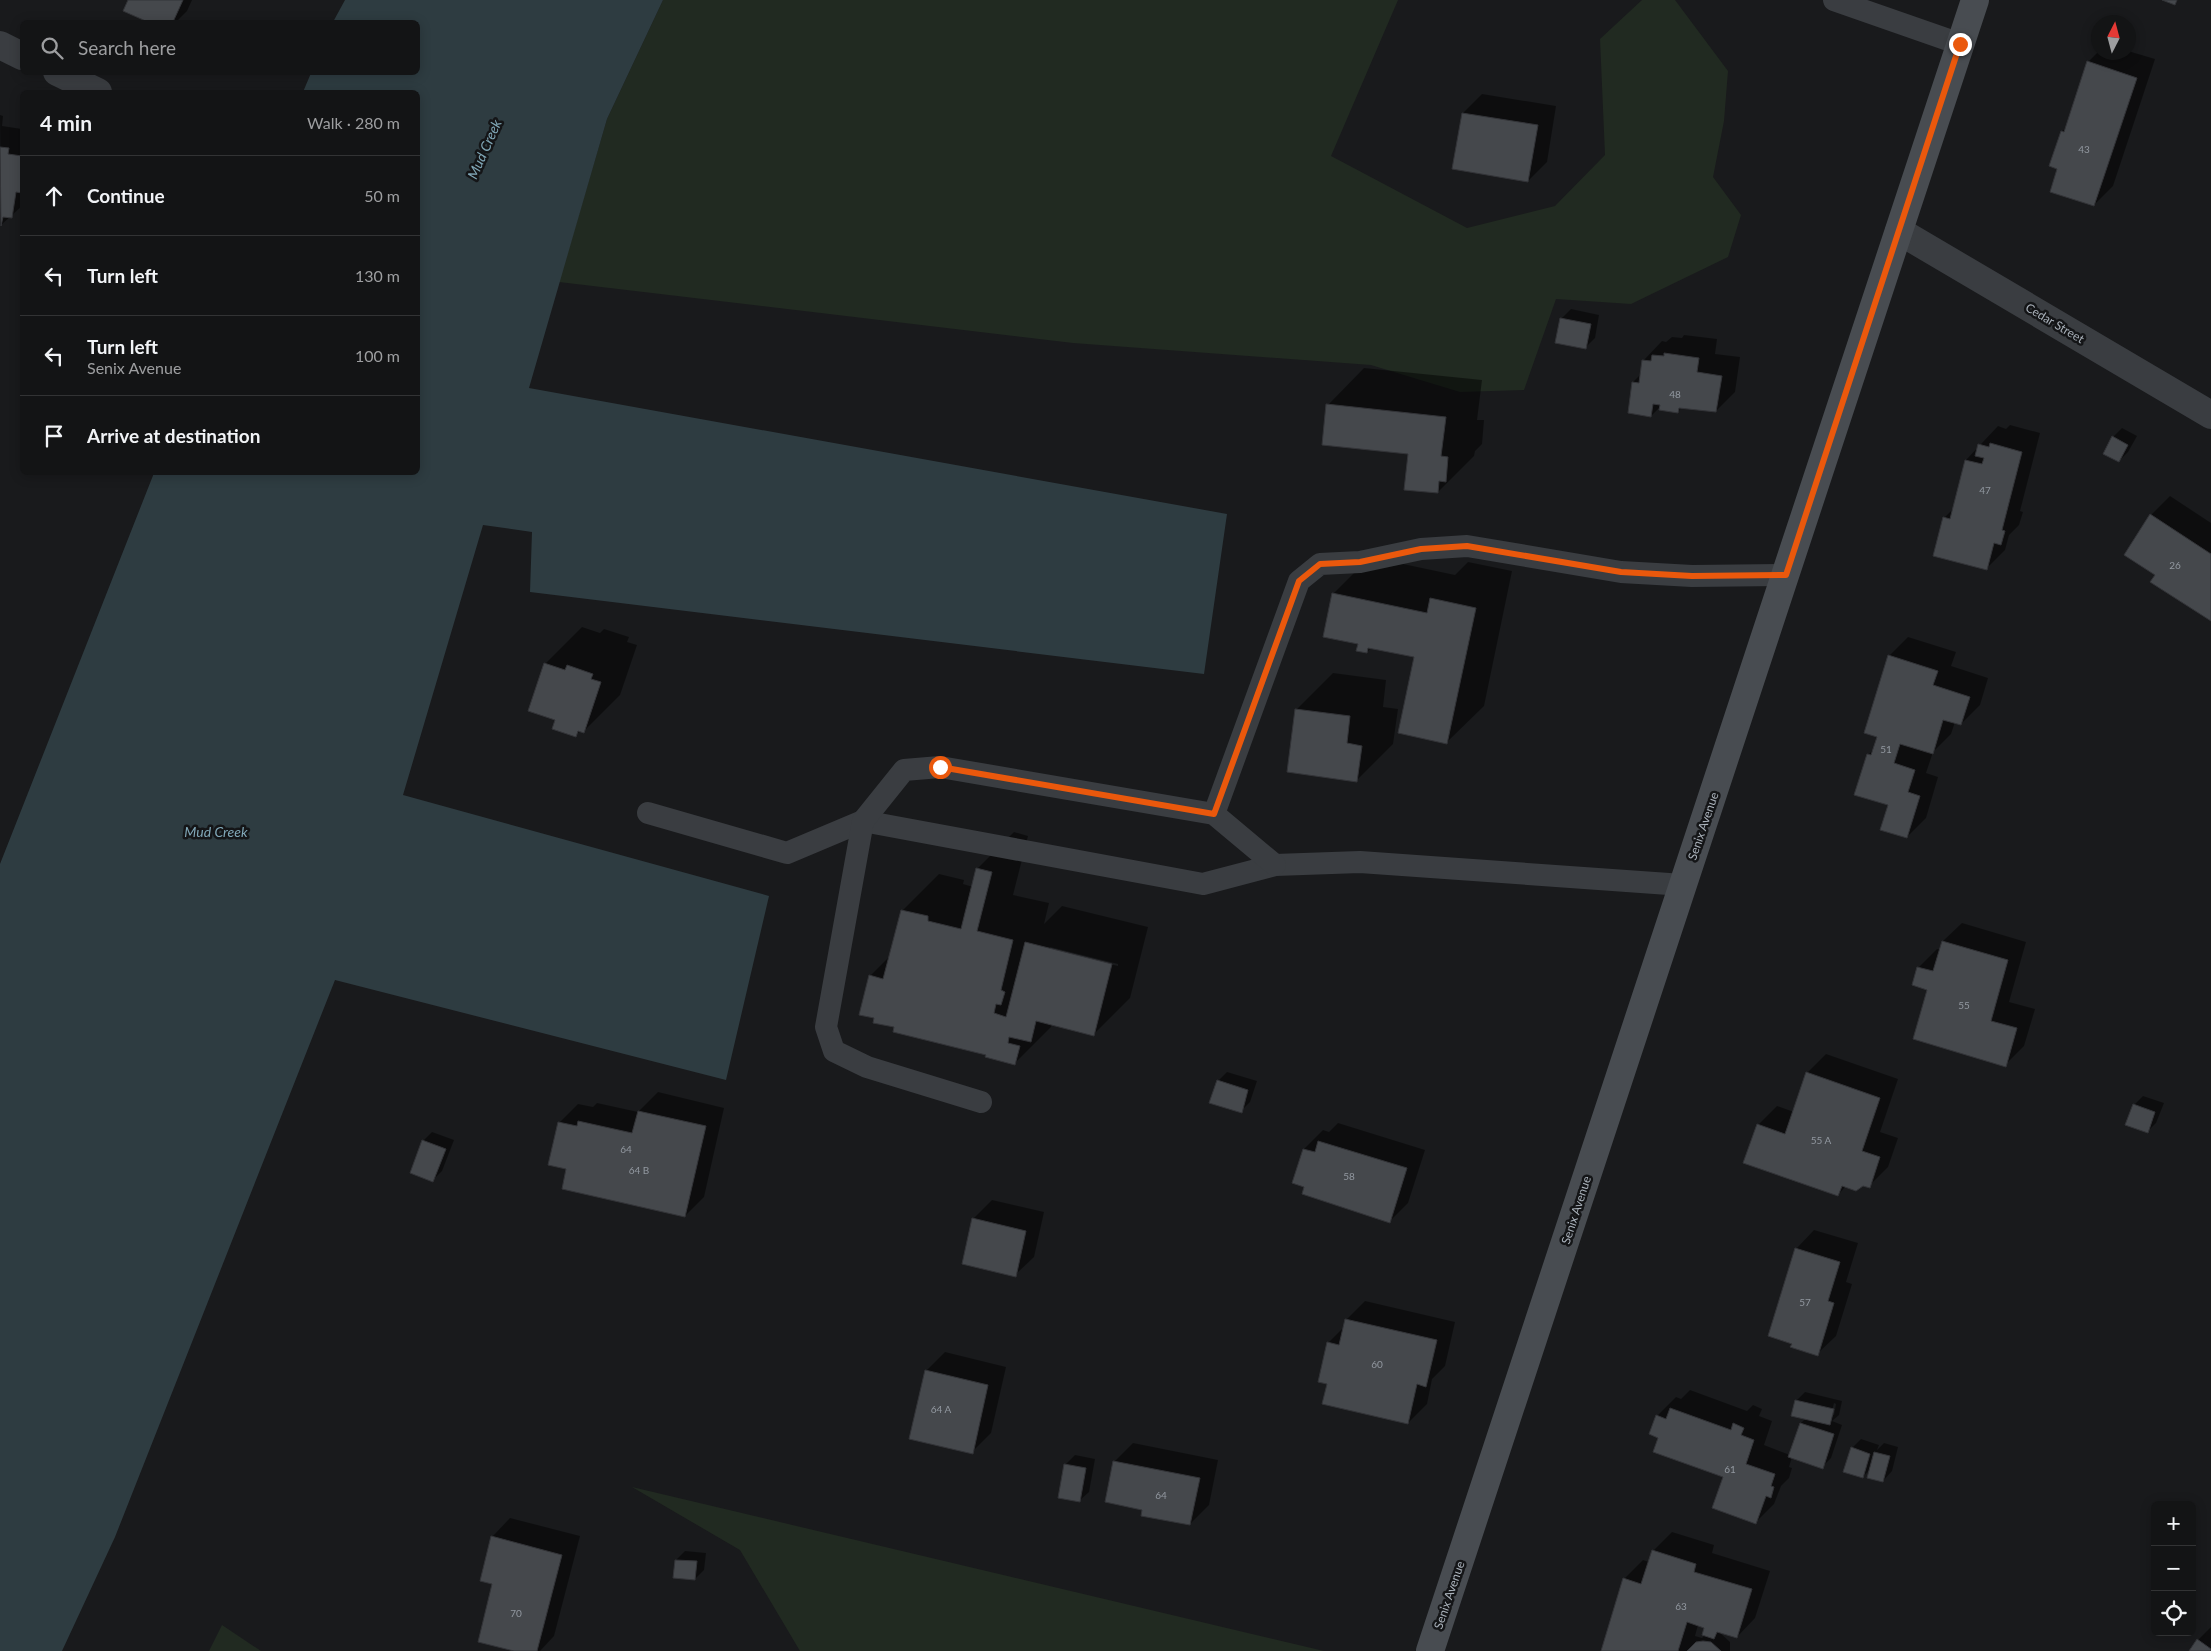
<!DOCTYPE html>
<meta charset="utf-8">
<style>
body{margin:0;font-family:Lato,sans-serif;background:#202122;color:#f1f3f6}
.controls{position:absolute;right:15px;bottom:15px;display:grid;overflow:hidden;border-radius:8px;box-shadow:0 2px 12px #0003}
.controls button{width:45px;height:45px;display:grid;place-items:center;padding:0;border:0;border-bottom:1px solid #323334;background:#131415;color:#f1f3f6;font:25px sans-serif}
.compass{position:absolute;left:2091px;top:15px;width:45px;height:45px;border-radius:50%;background:#131415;box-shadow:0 2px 12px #0003;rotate:6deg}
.stop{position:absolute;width:15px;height:15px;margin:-11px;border:4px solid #ea580c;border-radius:50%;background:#fff}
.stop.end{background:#ea580c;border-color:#fff;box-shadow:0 1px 5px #0008}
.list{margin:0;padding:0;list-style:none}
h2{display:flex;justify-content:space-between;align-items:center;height:65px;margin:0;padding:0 20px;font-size:21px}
h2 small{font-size:16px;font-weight:400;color:#9d9ea0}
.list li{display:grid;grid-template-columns:32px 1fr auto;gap:15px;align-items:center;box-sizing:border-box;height:80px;padding:0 20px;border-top:1px solid #323334}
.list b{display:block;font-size:19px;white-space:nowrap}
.list p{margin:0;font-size:16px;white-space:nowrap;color:#9d9ea0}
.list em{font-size:16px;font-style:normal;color:#9d9ea0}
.icon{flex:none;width:28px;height:28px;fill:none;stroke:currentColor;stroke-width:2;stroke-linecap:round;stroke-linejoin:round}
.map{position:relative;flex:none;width:2211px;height:1651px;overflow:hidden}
.search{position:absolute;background:#131415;box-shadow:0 2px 12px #0003;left:20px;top:20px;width:400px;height:55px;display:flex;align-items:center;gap:12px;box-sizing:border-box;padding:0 18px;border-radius:8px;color:#9d9ea0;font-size:19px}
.panel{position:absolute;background:#131415;box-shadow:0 2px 12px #0003;left:20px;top:90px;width:400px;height:385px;border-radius:8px}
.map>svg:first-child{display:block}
.green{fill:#212a21}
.water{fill:#2e3c41}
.shadow{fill:#0007;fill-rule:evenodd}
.building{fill:#45484c;stroke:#333438}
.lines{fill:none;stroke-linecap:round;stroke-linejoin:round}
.lane{stroke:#3a3d41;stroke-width:22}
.street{stroke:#3a3d41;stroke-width:28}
.secondary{stroke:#484c51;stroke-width:28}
.route{stroke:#ea580c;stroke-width:6}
.labels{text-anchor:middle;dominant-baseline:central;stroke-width:5;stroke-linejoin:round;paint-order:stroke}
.number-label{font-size:10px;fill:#9298a0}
.street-label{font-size:12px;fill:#abb3bc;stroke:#141517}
.water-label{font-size:14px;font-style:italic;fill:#81a8b8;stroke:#141517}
</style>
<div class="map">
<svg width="2211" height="1651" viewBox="0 0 2211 1651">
<rect width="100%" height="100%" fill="#191a1c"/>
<g class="green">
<path d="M663 0H1398L1331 156 1467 228 1555 206 1605 155 1600 39 1642 0H1675L1728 71 1724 121 1713 177 1741 215 1728 257 1631 304 1556 299 1524 390 1460 392 1371 365 1073 343 559 282 607 119Z"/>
<path d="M632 1487 1324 1651H800L740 1550Z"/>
<path d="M222 1625 261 1651H209Z"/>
</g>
<path class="water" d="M345 0H663L607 119 529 388 1227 514 1204 674 530 592 532 532 483 525 403 795 769 896 726 1080 335 980 115 1537 62 1651H0V864L154 473 418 472V92H303L311 73 418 72V22H333Z"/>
<g class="shadow">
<path d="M129 0H192L187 11 176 22H151L124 10Z"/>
<path d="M2128 51 2155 59 2113 186 2094 205 2059 168 2062 132 2067 126 2088 62 2098 52H2128Z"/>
<path d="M1482 94 1556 106 1547 162 1528 181 1454 168 1463 113Z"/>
<path d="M0 115 3 116 2 126 22 129V206L1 225Z"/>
<path d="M1571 309 1599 315 1595 338 1586 347 1562 318Z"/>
<path d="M1684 335 1717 339 1715 354 1740 357 1735 392 1716 411 1682 407 1678 412 1662 405 1651 416 1633 382 1641 374 1644 360 1662 341 1666 342 1672 337 1682 338Z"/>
<path d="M1364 368 1482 380 1477 420H1484L1482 444 1475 451 1474 456 1438 492 1409 453 1328 405Z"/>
<path d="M2010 425 2040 433 2020 511 2023 512 2019 525 2009 535 2005 550 1986 569 1944 518 1954 508 1966 460 1998 426 2006 429Z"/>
<path d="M2122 428 2137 436 2128 452 2119 461 2113 437Z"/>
<path d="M2170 496 2211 523V620L2156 575 2151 515Z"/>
<path d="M1370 557 1455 575 1468 562 1512 571 1484 706 1447 742 1416 656 1372 647 1367 652 1360 643 1333 594Z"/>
<path d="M582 627 600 633 604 629 629 637 627 642 637 645 620 695 583 732 580 731 576 735 556 719 545 664Z"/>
<path d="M1908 637 1956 652 1951 666 1988 678 1980 705 1961 724 1955 722 1951 734 1933 752 1926 773 1938 777 1926 818 1907 837 1868 755 1875 748 1879 736 1889 656Z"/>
<path d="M1333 673 1386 680 1383 707 1398 709 1393 744 1357 780 1296 710Z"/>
<path d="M1014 832 1028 836 1013 895 1049 903 1044 924 1062 906 1148 927 1130 998 1094 1034 1052 1024 1051 1027 1014 1064 895 1026 870 976 891 955 903 910 939 874 964 880 963 884 973 887 977 869ZM1050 947 1118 964V966L1050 949Z"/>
<path d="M1962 923 2026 942 2009 1002 2035 1009 2024 1046 2005 1065 1918 968 1937 949 1941 950 1943 941Z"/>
<path d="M1826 1054 1898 1079 1880 1132 1898 1138 1888 1167 1869 1186 1863 1184 1846 1186 1838 1195 1758 1125 1777 1106 1794 1112 1807 1073Z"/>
<path d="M1227 1072 1257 1081 1250 1102 1241 1111 1218 1081Z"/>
<path d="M658 1092 724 1108 704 1197 685 1216 568 1168 559 1123 578 1104 593 1107 597 1103 638 1112Z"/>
<path d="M2143 1096 2164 1103 2156 1123 2147 1132 2134 1105Z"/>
<path d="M1338 1123 1425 1150 1408 1203 1389 1222 1294 1182 1304 1149 1323 1130 1329 1132Z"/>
<path d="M432 1132 454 1140 442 1171 433 1180 423 1141Z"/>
<path d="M992 1200 1044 1212 1034 1257 1015 1275 973 1219Z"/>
<path d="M1814 1230 1858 1243 1846 1282 1852 1284 1836 1336 1817 1354 1796 1249Z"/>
<path d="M1365 1301 1455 1322 1445 1366 1432 1379 1427 1404 1408 1423 1329 1384 1328 1343 1345 1326 1346 1320Z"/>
<path d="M945 1352 1006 1367 991 1433 972 1452 926 1371Z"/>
<path d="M1690 1390 1747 1411 1753 1405 1762 1409 1759 1416 1772 1421 1764 1445 1790 1455 1801 1423 1806 1418 1796 1401 1805 1392 1842 1401 1839 1415 1832 1421 1842 1425 1831 1458 1822 1467 1792 1457 1789 1467 1792 1468 1789 1478 1781 1486 1774 1504 1755 1523 1725 1477 1660 1437 1657 1416 1676 1397 1681 1399ZM1834 1403 1836 1404 1834 1415H1831Z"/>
<path d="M1861 1439 1879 1445 1877 1450 1884 1443 1898 1447 1892 1471 1883 1481 1871 1468 1863 1477 1852 1448Z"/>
<path d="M1133 1443 1218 1460 1209 1505 1190 1524 1144 1509 1114 1462Z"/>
<path d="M1075 1455 1095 1459 1089 1492 1079 1501 1065 1465Z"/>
<path d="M510 1518 580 1536 554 1636 540 1651H519L494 1583 492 1537Z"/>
<path d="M1672 1532 1714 1545 1712 1553 1770 1571 1755 1618 1737 1637 1718 1631 1730 1642V1651H1602L1625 1578 1643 1560 1649 1562 1653 1551ZM1698 1625 1705 1627V1635L1702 1638 1695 1636Z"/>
<path d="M685 1551 706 1553 704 1570 695 1579 676 1560Z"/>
<path d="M2211 1627V1651H2191L2198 1640Z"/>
</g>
<g class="building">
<path d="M128 0H183L173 22H148L123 11Z"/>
<path d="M2162 0H2177L2175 5Z"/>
<path d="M2087 61 2137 78 2094 206 2050 192 2057 169 2049 166 2061 131 2064 132Z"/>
<path d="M1462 113 1538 125 1528 182 1452 169Z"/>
<path d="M0 147 9 148 8 154 22 156 21 179H22V193L16 192 12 218 3 217 1 226Z"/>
<path d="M1560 318 1591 324 1586 349 1555 343Z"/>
<path d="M1664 353 1699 358 1697 372 1722 376 1716 412 1679 408 1678 413 1659 410 1660 405 1653 404 1651 417 1628 413 1632 382 1639 383 1642 360 1651 361 1652 355 1664 356Z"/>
<path d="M1326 404 1446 417 1441 456 1448 457 1446 482 1439 481 1438 493 1404 490 1408 454 1322 445Z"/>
<path d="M2112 436 2128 445 2119 462 2103 454Z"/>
<path d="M1990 443 2022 452 2002 530 2005 531 2001 545 1994 543 1987 570 1933 556 1943 517 1950 519 1965 460 1982 464 1984 458 1975 456 1978 444 1989 447Z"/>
<path d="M2150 514 2211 554V621L2150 582 2155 575 2124 555Z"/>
<path d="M1332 593 1427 613 1430 598 1476 608 1447 744 1398 733 1414 657 1368 648 1367 653 1356 651 1358 644 1323 637Z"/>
<path d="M1888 655 1938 671 1933 685 1970 697 1961 725 1943 720 1933 754 1900 744 1894 763 1915 770 1908 792 1920 796 1907 838 1880 830 1888 805 1854 795 1867 754 1871 755 1877 737 1864 733Z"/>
<path d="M544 663 565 670 567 665 593 674 591 679 601 682 584 733 578 731 576 737 552 729 555 720 528 711Z"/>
<path d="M1295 709 1350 716 1347 743 1362 746 1357 782 1287 772Z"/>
<path d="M976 868 992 872 977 931 1013 940 1001 990 1005 992 1001 1005 996 1004 994 1013 1006 1017 1025 942 1112 964 1094 1036 1036 1021 1031 1042 1009 1037 1008 1043 1020 1046 1015 1065 985 1057 986 1055 893 1032 894 1027 873 1023 874 1018 859 1015 869 975 883 979 901 910 928 916V921L961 929Z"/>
<path d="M1942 941 2008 960 1991 1021 2017 1028 2006 1067 1913 1039 1927 990 1912 985 1917 967 1933 971Z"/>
<path d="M1806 1072 1880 1098 1862 1151 1880 1157 1870 1188 1863 1186 1856 1191 1842 1186 1838 1196 1743 1163 1757 1124 1785 1134Z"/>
<path d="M1217 1080 1248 1090 1242 1113 1209 1103Z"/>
<path d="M2133 1104 2155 1112 2148 1133 2125 1125Z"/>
<path d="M638 1111 706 1126 685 1217 562 1189 566 1169 548 1165 558 1122 577 1126 578 1121 632 1133Z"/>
<path d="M422 1140 446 1149 433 1182 410 1173Z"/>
<path d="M1318 1141 1407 1168 1390 1223 1302 1194 1304 1187 1292 1183 1303 1149 1315 1152Z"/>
<path d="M972 1218 1026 1231 1016 1277 962 1264Z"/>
<path d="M1795 1248 1840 1262 1828 1301 1834 1303 1818 1356 1790 1347 1792 1344 1768 1336Z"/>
<path d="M1345 1319 1437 1340 1426 1387 1417 1384 1408 1424 1322 1404 1327 1384 1318 1382 1327 1342 1339 1345Z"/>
<path d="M925 1370 988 1385 973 1454 909 1439Z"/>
<path d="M1795 1400 1834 1409 1830 1425 1791 1416Z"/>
<path d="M1670 1408 1731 1430 1733 1423 1744 1428 1741 1435 1754 1440 1746 1464 1775 1474 1771 1486 1774 1487 1771 1498 1766 1496 1756 1524 1712 1508 1723 1477 1653 1452 1658 1438 1649 1434 1656 1415 1666 1419Z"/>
<path d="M1800 1423 1834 1434 1823 1469 1788 1457Z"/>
<path d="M1851 1447 1870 1454 1863 1478 1843 1472Z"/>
<path d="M1874 1452 1890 1456 1883 1482 1867 1478Z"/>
<path d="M1113 1461 1200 1478 1190 1525 1141 1516 1142 1510 1105 1502Z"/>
<path d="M1064 1464 1086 1468 1080 1502 1058 1498Z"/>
<path d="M491 1536 562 1555 537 1651H514L478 1642 492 1584 480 1581Z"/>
<path d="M1652 1550 1696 1564 1694 1572 1752 1589 1737 1638 1717 1632 1714 1639 1702 1635 1704 1628 1687 1622 1678 1651H1601L1623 1578 1641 1584Z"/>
<path d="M675 1560 697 1561 695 1580 673 1578Z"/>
<path d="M2197 1639 2211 1649V1651H2189Z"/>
<path d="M1703 1641 1711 1642 1721 1651H1687L1696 1642Z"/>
</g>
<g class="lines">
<g class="lane">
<path d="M1834 0 1960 44"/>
<path d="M648 813 787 853 863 821 1203 884 1275 865 1360 862 1683 885"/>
<path d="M1214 814 1299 581 1320 564 1360 562 1421 549 1467 546 1621 572 1692 576 1786 575"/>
<path d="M981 1102 867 1067 834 1051 826 1027 863 821 904 770 940 767 1214 814 1275 865"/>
</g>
<g class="street">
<path d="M0 45 22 56"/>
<path d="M57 72 98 92"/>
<path d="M1899 231 2211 415"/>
</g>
<path class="secondary" d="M1430 1651 1975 0"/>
</g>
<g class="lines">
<path class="route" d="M940 767 1214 814 1299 581 1320 564 1360 562 1421 549 1467 546 1621 572 1692 576 1786 575 1960 44"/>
</g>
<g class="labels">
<g class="number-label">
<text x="2084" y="149">43</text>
<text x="1675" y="394">48</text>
<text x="1985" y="490">47</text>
<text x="2175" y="565">26</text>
<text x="1886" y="749">51</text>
<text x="1964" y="1005">55</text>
<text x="1821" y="1140">55 A</text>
<text x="626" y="1149">64</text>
<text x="639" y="1170">64 B</text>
<text x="1349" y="1176">58</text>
<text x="1805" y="1302">57</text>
<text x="1377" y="1364">60</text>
<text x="941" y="1409">64 A</text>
<text x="1730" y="1469">61</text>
<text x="1161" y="1495">64</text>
<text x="1681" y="1606">63</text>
<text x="516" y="1613">70</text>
</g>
<g class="street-label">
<text transform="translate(2055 323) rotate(31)">Cedar Street</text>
<text transform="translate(1703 826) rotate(-71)">Senix Avenue</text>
<text transform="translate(1576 1210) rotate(-72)">Senix Avenue</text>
<text transform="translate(1449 1595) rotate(-71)">Senix Avenue</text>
</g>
<g class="water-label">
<text transform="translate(484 149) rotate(-66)">Mud Creek</text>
<text x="216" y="831">Mud Creek</text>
</g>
</g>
</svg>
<div class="controls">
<button>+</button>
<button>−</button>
<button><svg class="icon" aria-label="locate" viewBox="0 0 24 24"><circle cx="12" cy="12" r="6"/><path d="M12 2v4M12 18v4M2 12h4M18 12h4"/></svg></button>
</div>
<svg class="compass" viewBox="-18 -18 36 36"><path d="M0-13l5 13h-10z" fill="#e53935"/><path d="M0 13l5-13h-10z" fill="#9d9ea0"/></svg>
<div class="stop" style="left:940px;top:767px"></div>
<div class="stop end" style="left:1960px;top:44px"></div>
<div class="search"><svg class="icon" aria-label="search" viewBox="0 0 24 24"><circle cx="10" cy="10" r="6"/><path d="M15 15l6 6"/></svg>Search here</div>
<section class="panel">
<h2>4 min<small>Walk · 280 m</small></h2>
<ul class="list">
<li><svg class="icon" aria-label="ahead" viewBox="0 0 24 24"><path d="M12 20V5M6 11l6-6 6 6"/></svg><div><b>Continue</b></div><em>50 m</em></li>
<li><svg class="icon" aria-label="left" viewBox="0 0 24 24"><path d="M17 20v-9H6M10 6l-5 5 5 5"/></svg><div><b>Turn left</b></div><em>130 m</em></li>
<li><svg class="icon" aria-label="left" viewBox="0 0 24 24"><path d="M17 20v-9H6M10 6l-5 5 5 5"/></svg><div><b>Turn left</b><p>Senix Avenue</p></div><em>100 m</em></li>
<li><svg class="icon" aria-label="arrive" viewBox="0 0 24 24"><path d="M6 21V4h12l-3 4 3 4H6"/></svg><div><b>Arrive at destination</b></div></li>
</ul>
</section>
</div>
